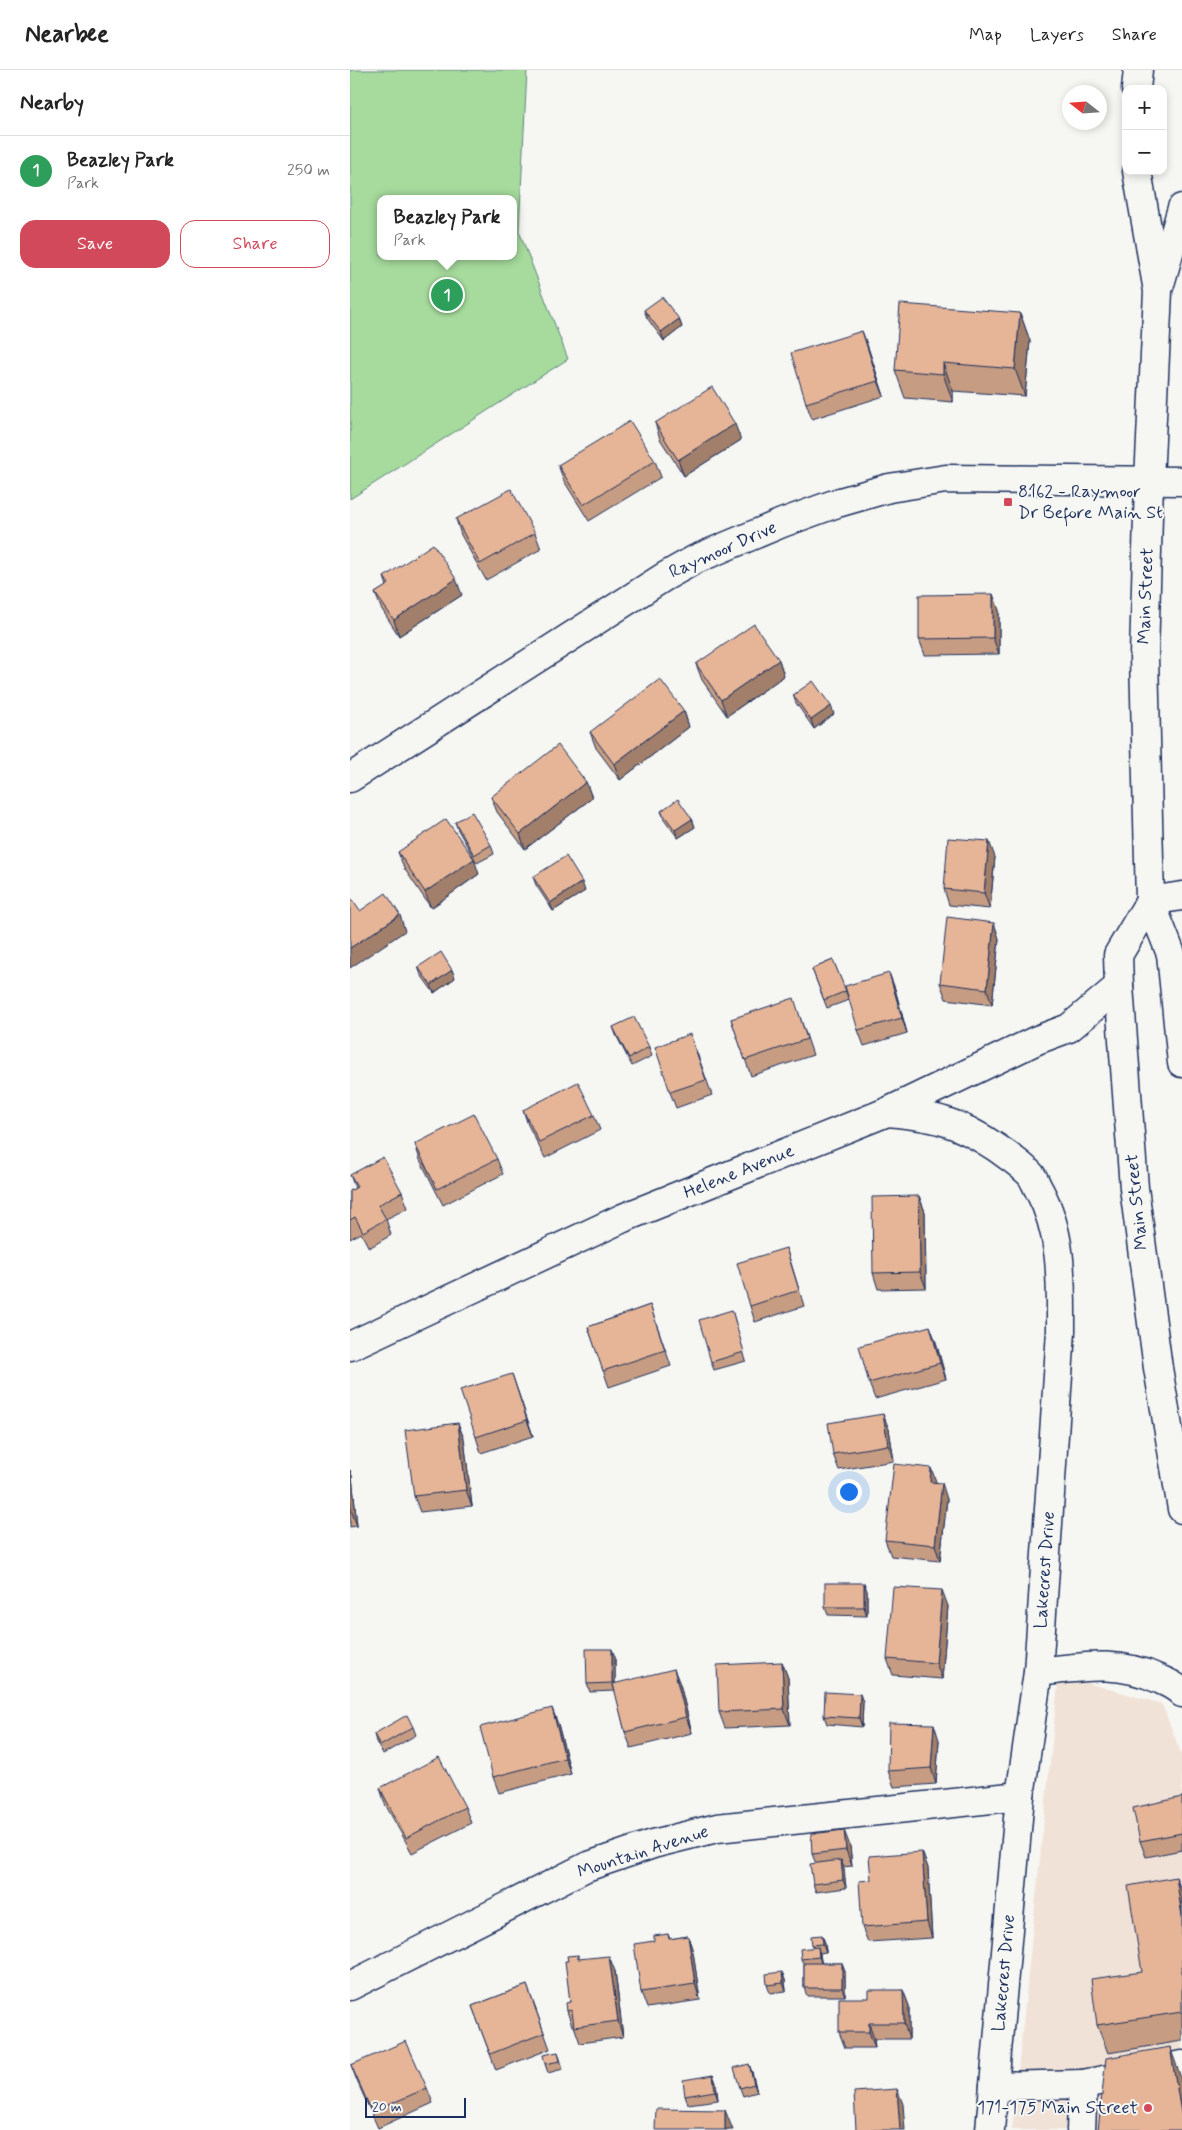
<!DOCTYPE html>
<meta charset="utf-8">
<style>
body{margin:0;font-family:Mynerve,sans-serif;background:#f2f2f2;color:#222}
.controls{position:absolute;right:15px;top:15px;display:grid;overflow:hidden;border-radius:10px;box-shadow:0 2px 8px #0003}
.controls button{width:45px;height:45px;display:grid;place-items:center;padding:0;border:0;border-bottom:1px solid #e0e0e0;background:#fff;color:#222;font:25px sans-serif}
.compass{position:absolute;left:712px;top:15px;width:45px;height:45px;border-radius:50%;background:#fff;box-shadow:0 2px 8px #0003;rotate:287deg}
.scale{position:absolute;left:15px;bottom:12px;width:101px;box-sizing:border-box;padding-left:5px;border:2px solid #1b2f5e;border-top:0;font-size:14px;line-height:18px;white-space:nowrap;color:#1b2f5e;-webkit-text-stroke:4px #f6f6f2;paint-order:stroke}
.you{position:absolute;left:498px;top:1421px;width:18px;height:18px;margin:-12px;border:4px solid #fff;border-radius:50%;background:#1a73e8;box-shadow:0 0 0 8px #1a73e833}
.badge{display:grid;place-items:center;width:32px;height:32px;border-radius:50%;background:#d1495b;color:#fff;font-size:16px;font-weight:700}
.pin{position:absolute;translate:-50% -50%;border:2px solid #fff;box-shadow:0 1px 5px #0006}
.popup{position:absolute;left:27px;top:125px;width:140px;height:65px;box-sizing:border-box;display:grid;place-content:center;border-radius:10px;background:#fff;filter:drop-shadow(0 1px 4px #0005);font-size:16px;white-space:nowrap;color:#767676}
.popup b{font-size:19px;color:#222}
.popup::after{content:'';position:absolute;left:50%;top:100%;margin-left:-10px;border:10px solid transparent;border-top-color:#fff}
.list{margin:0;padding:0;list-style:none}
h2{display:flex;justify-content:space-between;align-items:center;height:65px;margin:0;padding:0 20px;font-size:21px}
h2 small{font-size:16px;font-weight:400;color:#767676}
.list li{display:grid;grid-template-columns:32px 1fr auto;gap:15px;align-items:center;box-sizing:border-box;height:70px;padding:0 20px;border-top:1px solid #e0e0e0}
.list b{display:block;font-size:19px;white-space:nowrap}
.list p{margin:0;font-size:16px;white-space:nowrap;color:#767676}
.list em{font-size:16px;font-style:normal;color:#767676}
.actions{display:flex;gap:10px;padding:15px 20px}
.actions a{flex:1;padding:11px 0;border:1px solid #d1495b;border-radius:15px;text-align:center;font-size:18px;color:#d1495b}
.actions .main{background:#d1495b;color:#fff}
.map{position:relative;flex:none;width:832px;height:2060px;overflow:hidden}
header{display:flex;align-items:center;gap:30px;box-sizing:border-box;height:70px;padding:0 25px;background:#fff;border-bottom:1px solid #e0e0e0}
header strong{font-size:24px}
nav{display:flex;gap:28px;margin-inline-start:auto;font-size:18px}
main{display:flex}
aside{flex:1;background:#fff}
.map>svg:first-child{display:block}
.built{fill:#f1e2d7}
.green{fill:#a6db9d;stroke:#60857e;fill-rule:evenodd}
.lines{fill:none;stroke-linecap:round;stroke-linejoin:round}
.minor-casing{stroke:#1b2f5e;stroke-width:31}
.major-casing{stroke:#1b2f5e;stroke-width:31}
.minor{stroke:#f6f6f2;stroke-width:28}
.major{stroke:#f6f6f2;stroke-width:28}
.wall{fill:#c69c82;stroke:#1b2f5e}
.shaded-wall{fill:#a17f6a;stroke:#1b2f5e}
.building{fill:#e6b597;stroke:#1b2f5e}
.poi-dot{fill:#d1495b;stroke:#f6f6f2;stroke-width:2}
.labels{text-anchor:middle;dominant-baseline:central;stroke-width:4;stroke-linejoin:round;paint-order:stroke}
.poi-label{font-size:18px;fill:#1b2f5e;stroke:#f6f6f2;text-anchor:start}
.street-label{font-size:18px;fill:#1b2f5e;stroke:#f6f6f2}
</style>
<header>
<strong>Nearbee</strong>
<nav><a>Map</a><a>Layers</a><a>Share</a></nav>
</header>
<main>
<aside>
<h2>Nearby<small></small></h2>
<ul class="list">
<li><span class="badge" style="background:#2e9e5b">1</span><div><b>Beazley Park</b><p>Park</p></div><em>250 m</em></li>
</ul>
<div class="actions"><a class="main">Save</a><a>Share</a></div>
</aside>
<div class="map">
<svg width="832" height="2060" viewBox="0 0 832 2060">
<rect width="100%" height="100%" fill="#f6f6f2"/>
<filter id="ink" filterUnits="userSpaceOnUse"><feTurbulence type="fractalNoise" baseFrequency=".02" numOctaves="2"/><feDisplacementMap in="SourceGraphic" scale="10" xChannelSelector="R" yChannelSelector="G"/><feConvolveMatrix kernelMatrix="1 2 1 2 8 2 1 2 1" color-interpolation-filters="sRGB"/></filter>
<g filter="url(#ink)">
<path class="built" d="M709 1605 812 1634 832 1686V2060H662Z"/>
<path class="green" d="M0 0H177L169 161 218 289 0 429ZM31 129H163V186H31Z"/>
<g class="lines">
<defs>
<g id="minor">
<path d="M0 708 314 507 346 489 432 453 487 433 539 418 596 409 832 411"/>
<path d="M800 831 832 826"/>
<path d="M537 1042C584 1046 607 1051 647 1078 658 1086 671 1094 680 1104 684 1108 686 1115 689 1120 713 1164 711 1213 711 1261L688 1602 670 1726 640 2060"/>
<path d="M0 1276 273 1148 537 1042 687 970 719 958 769 916"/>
<path d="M0 1916 236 1797 303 1774 367 1758 670 1726"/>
<path d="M644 2016 733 2014"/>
<path d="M731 2060 733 2014 832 1995"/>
</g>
<g id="major">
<path d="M786 19 788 0"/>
<path d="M787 101 808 221 799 411 794 586 800 831 821 884 832 993"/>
<path d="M810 214 832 138"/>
<path d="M800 831 768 885 769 916 784 1118 808 1298 832 1439"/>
<path d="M688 1602C733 1597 767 1590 809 1609 818 1613 826 1616 832 1623"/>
</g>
</defs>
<use href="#minor" class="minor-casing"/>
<use href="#major" class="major-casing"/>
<use href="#minor" class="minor"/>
<use href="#major" class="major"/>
</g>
<g class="wall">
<path d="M294 240 329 249 332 257 314 271 297 248Z"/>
<path d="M670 243 680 271 675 326 603 321V332L555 328 545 300Z"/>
<path d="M512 261 534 326 462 349 456 333Z"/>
<path d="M305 353 391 370 334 406 310 369Z"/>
<path d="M305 391 311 407 239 451 214 411 208 395Z"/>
<path d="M106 449 185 463 191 479 136 510 111 465Z"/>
<path d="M34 507 112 525 49 566 31 538 25 523 37 516Z"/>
<path d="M649 540V584L575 585 569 569Z"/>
<path d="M429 590 434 606 377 646 352 610 346 594Z"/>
<path d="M443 625 484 644 464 659 446 633Z"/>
<path d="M334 641 339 657 270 710 246 678 240 662Z"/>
<path d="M236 712 242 728 175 779 147 742 141 727Z"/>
<path d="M311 741 342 749 345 757 328 768 314 749Z"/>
<path d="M105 752 141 775 144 784 127 793 108 760Z"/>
<path d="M48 782 129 804 81 838 54 798Z"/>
<path d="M645 787 640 839 599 835 594 819Z"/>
<path d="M183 807 235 821 203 841 186 815Z"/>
<path d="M644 853 649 869 642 935 596 929 590 913Z"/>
<path d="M483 890 499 930 477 938 462 899Z"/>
<path d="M68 897 102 900 105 908 84 923 71 905Z"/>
<path d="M539 903 545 919 557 963 514 976 508 960Z"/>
<path d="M449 944 463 985 401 1006 381 949Z"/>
<path d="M263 957 299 977 302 986 282 996 266 965Z"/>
<path d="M346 980 362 1025 326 1038 320 1022Z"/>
<path d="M173 1040 244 1045 250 1060 195 1088 178 1055Z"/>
<path d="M65 1074 147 1089 153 1104 93 1135 70 1090Z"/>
<path d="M0 1105 52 1122 58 1138 36 1149 41 1165 19 1178 11 1163 0 1169V1121L5 1118Z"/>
<path d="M569 1126 575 1142 576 1218 528 1219 523 1203Z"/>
<path d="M436 1178 441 1193 454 1236 405 1252 400 1236Z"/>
<path d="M300 1235 321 1296 259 1317 238 1257Z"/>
<path d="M382 1240 396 1291 364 1300 361 1292Z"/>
<path d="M586 1272 596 1309 525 1329 519 1313Z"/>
<path d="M167 1319 183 1366 131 1383 126 1367Z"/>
<path d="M108 1353 114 1369 122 1436 70 1442 64 1426Z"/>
<path d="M539 1359 544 1391 489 1400 483 1384Z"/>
<path d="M0 1400 2 1406 7 1456 0 1457Z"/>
<path d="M597 1429 590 1491 541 1486 535 1470Z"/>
<path d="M514 1513 517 1521V1546L478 1545 475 1537Z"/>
<path d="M598 1536 592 1609 543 1605 537 1589Z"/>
<path d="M265 1587V1614H330L342 1663 281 1678 275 1662 265 1619V1621L240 1622 237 1614Z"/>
<path d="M432 1592 438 1608 440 1655 375 1658 369 1642Z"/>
<path d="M513 1632 512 1657 477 1654 474 1646Z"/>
<path d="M208 1654 221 1704 149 1723 143 1707Z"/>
<path d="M63 1657 66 1665 33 1684 26 1672 24 1664Z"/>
<path d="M589 1670 586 1714 544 1717 538 1701Z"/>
<path d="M30 1718 115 1737 121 1753 62 1783 35 1734Z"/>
<path d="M832 1727V1780L796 1787 790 1771Z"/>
<path d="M500 1776 502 1796 493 1797 496 1818 466 1822 463 1814 466 1794 462 1784Z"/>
<path d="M572 1782 578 1798 582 1868 518 1872 512 1857Z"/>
<path d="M826 1807 832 1823V1971L758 1983 747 1955 792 1902Z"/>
<path d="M318 1864 320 1869 338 1866 343 1882 350 1930 297 1938 291 1922 304 1871Z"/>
<path d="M472 1865 475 1873 476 1882 470 1883 471 1893H492L495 1901V1926H457L454 1918V1895L451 1889 463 1877 462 1875Z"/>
<path d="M228 1885 229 1889 265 1901 273 1967 230 1973 224 1956H222L217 1941 220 1932 218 1891Z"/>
<path d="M432 1902 435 1910 436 1921 420 1923 417 1915Z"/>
<path d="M177 1915 200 1979 146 2000 122 1936Z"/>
<path d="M553 1920 559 1936V1969H524L525 1978H495L489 1962 519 1928Z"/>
<path d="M208 1982 213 1999 198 2003 195 1994Z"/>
<path d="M1 1995 77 2018 83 2033 28 2058 7 2011Z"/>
<path d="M402 2002 407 2022 393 2026 390 2018Z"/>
<path d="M363 2005 366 2013 368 2030 338 2034 335 2026Z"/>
</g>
<g class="shaded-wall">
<path d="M670 243 680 271 675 326 665 299Z"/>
<path d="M329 249 332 257 314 271 311 262Z"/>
<path d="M512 261 518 277 534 326 528 311Z"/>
<path d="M593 293 603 321V332L593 304Z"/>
<path d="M385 354 391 370 334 406 328 390Z"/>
<path d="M106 509 112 525 49 566 44 550Z"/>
<path d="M643 524 649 540V584L643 568Z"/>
<path d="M429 590 434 606 377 646 371 630Z"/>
<path d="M481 636 484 644 464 659 461 650Z"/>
<path d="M334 641 339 657 270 710 264 694Z"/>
<path d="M236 712 242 728 175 779 170 764Z"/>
<path d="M342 749 345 757 328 768 325 760Z"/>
<path d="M639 771 645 787 640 839 634 823Z"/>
<path d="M124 789 129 804 81 838 75 822Z"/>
<path d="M232 812 235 821 203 841 200 833Z"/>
<path d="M50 845 55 861 0 898V878Z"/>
<path d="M644 853 649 869 642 935 637 919Z"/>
<path d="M102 900 105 908 84 923 81 915Z"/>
<path d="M539 903 545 919 557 963 552 948Z"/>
<path d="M569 1126 575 1142 576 1218 570 1202Z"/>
<path d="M580 1256 586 1272 596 1309 590 1293Z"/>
<path d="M162 1304 167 1319 183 1366 177 1350Z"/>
<path d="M533 1344 539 1359 544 1391 538 1375Z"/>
<path d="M108 1353 114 1369 122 1436 116 1420Z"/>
<path d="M581 1398 587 1414 580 1412Z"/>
<path d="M0 1400 2 1406 7 1456 1 1440 0 1429Z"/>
<path d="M592 1413 597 1429 590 1491 585 1475Z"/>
<path d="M514 1513 517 1521V1546L514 1537Z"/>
<path d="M592 1520 598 1536 592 1609 586 1593Z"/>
<path d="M262 1579 265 1587V1621L262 1613Z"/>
<path d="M432 1592 438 1608 440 1655 434 1639Z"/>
<path d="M324 1599 330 1614 342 1663 336 1647Z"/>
<path d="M510 1624 513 1632 512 1657 509 1648Z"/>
<path d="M202 1638 208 1654 221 1704 215 1688Z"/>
<path d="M584 1654 589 1670 586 1714 581 1698Z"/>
<path d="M494 1760 500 1776 502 1796 496 1780Z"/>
<path d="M572 1782 578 1798 582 1868 577 1852Z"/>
<path d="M491 1790 494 1798 496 1818 493 1810Z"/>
<path d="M826 1807 832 1823V1846Z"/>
<path d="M472 1865 475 1873 476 1882 473 1874Z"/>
<path d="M338 1866 343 1882 350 1930 345 1914Z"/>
<path d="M468 1877 470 1885 472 1895 469 1887Z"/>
<path d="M259 1886 265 1901 273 1967 268 1951Z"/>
<path d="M492 1893 495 1901V1926L492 1918Z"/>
<path d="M432 1902 435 1910 436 1921 433 1913Z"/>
<path d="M553 1920 559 1936V1969L554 1953Z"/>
<path d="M519 1953 524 1969 525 1978 519 1962Z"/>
<path d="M820 1977 830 2005 832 2016V2049Z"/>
<path d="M399 1994 402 2002 407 2022 404 2014Z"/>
<path d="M363 2005 366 2013 368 2030 365 2021Z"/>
<path d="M547 2019 553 2034 555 2060H550Z"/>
<path d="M375 2040 383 2060H375Z"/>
</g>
<g class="building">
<path d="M312 227 329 249 311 262 294 240Z"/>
<path d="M550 234 670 243 665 299 593 293V304L545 300Z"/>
<path d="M512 261 528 311 456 333 441 283Z"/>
<path d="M362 317 385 354 328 390 305 353Z"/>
<path d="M280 351 305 391 233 435 208 395Z"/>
<path d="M161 419 185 463 130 494 106 449Z"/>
<path d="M83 474 106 509 44 550 25 523 39 514 34 507Z"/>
<path d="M643 524V568L569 569V525Z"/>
<path d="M404 554 429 590 371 630 346 594Z"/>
<path d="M310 609 334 641 264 694 240 662Z"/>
<path d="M463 611 481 636 461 650 443 625Z"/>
<path d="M208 675 236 712 170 764 141 727Z"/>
<path d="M328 729 342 749 325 760 311 741Z"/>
<path d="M122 742 141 775 124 785 105 752Z"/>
<path d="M96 749 124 789 75 822 48 782Z"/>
<path d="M598 768 639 771 634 823 594 819Z"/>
<path d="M216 786 232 812 200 833 183 807Z"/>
<path d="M36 823 50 845 0 878V827L10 841Z"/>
<path d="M597 847 644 853 637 919 590 913Z"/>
<path d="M91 882 102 900 81 915 68 897Z"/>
<path d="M483 890 496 921 474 930 462 899Z"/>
<path d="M539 903 552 948 508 960 495 916Z"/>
<path d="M444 928 457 969 395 990 381 949Z"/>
<path d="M284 947 299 977 279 988 263 957Z"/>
<path d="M340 964 356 1010 320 1022 305 977Z"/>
<path d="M228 1012 244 1045 189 1072 173 1040Z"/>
<path d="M124 1044 147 1089 87 1119 65 1074Z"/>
<path d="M33 1087 52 1122 28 1135 36 1149 13 1162 5 1147 0 1150V1121L7 1117 0 1105Z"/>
<path d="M569 1126 570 1202 523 1203 522 1127Z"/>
<path d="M436 1178 449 1220 400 1236 387 1193Z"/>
<path d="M300 1235 315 1280 253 1301 238 1257Z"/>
<path d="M382 1240 394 1282 361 1292 349 1250Z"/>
<path d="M580 1256 590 1293 519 1313 509 1276Z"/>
<path d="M162 1304 177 1350 126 1367 110 1320Z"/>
<path d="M533 1344 538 1375 483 1384 478 1353Z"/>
<path d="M108 1353 116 1420 64 1426 55 1360Z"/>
<path d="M544 1394 581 1398 580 1412 592 1413 585 1475 535 1470Z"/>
<rect x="475" y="1513" width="39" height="24"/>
<path d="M543 1517 592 1520 586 1593 537 1589Z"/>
<path d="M236 1579H262V1613L237 1614Z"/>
<path d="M432 1592 434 1639 369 1642 367 1595Z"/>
<path d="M324 1599 336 1647 275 1662 263 1614Z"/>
<path d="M475 1622 510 1624 509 1648 474 1646Z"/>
<path d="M202 1638 215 1688 143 1707 130 1657Z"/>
<path d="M57 1645 63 1657 30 1676 24 1664Z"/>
<path d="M539 1653 584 1654 581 1698 538 1701Z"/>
<path d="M89 1687 115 1737 56 1768 30 1718Z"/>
<path d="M832 1727V1763L790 1771 783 1738Z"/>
<path d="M494 1760 496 1780 462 1784 461 1764Z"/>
<path d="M572 1782 577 1852 512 1857 509 1811 521 1810 519 1786Z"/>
<path d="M491 1790 493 1810 463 1814 460 1794Z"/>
<path d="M826 1807 832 1846V1942L747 1955 741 1909 792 1902 778 1816Z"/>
<path d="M318 1864 319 1869 338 1866 345 1914 291 1922 284 1874 304 1871V1866Z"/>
<path d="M472 1865 473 1874 462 1875 461 1866Z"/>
<path d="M468 1877 469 1887 451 1889 450 1879Z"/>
<path d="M228 1885V1889L259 1886 268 1951 224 1957 222 1940 217 1941 216 1933 220 1932 215 1891H218L217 1886Z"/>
<rect x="454" y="1893" width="38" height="25"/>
<path d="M432 1902 433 1913 417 1915 416 1904Z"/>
<path d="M177 1915 194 1963 140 1984 122 1936Z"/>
<path d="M519 1920H553L554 1953H519V1962H489V1928H519Z"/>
<path d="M56 1971 77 2018 22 2042 1 1995Z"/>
<path d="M820 1977 832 2049V2060H748L756 1988Z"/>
<path d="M208 1982 210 1991 195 1994 193 1985Z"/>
<path d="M399 1994 404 2014 390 2018 384 1998Z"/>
<path d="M363 2005 365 2021 335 2026 333 2010Z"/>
<path d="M547 2019 550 2060H506L504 2022Z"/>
<path d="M306 2039 375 2040V2060H305Z"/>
</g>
</g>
<g class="poi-dot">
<rect x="653" y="427" width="10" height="10" rx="2.5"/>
<circle cx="798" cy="2038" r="5"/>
</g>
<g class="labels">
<g class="poi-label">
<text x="668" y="422">8162 - Raymoor<tspan x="668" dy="21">Dr Before Main St</tspan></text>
<text x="788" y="2038" text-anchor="end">171-175 Main Street</text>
</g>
<g class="street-label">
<text transform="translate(373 480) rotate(-24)">Raymoor Drive</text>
<text transform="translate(796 526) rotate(-88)">Main Street</text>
<text transform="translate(389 1102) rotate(-22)">Helene Avenue</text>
<text transform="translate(787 1132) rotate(-96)">Main Street</text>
<text transform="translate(695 1500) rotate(-86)">Lakecrest Drive</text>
<text transform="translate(293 1782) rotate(-18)">Mountain Avenue</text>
<text transform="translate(654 1903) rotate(-85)">Lakecrest Drive</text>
</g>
</g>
</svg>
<div class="controls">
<button>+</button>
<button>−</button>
</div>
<svg class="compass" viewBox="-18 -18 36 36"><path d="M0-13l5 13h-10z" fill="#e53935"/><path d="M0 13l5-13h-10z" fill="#767676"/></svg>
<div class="scale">20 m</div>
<div class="you"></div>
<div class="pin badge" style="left:97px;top:225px;background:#2e9e5b">1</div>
<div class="popup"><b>Beazley Park</b>Park</div>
</div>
</main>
